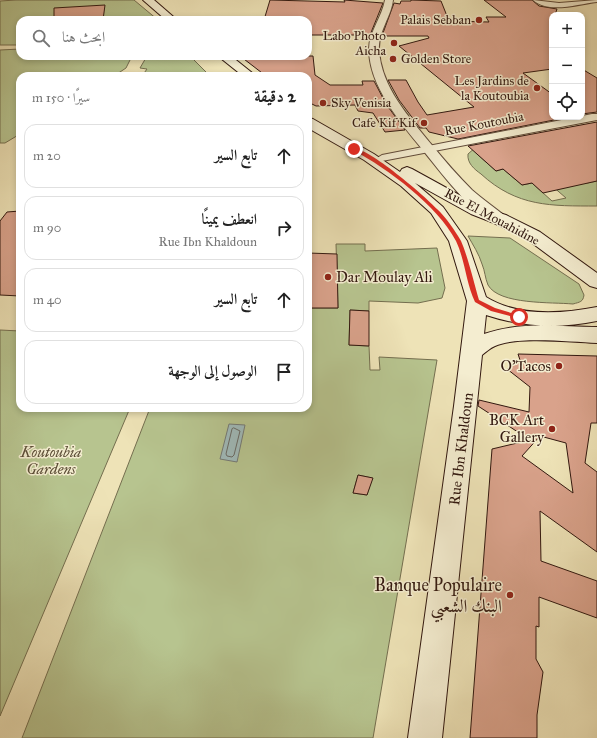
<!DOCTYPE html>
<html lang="ar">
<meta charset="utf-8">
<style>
body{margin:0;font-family:"IM FELL Great Primer",Amiri,serif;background:#f6f6f6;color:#222;direction:rtl}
.controls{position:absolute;right:12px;top:12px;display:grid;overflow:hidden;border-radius:8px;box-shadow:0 2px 6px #0003}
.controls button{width:36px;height:36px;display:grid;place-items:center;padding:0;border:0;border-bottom:1px solid #e0e0e0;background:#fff;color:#222;font:20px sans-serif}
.stop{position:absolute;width:12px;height:12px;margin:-9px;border:3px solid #d93025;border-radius:50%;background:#fff}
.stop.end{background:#d93025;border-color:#fff;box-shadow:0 1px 4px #0008}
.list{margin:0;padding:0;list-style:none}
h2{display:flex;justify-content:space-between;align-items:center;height:52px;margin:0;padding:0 16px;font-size:17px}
h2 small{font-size:13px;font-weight:400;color:#767676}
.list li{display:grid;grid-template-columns:26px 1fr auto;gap:12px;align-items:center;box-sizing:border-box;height:64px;margin:0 8px 8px;padding:0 8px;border:1px solid #e0e0e0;border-radius:12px}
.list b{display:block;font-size:15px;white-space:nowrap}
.list p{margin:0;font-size:13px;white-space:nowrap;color:#767676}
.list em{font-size:13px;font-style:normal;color:#767676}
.icon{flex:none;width:22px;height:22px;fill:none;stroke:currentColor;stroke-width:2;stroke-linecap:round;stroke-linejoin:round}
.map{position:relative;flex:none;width:597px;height:738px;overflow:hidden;direction:ltr}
.search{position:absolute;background:#fff;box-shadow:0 2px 6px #0003;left:16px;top:16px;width:296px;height:44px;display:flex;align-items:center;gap:10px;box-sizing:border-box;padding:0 14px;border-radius:12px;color:#767676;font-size:15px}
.panel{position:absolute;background:#fff;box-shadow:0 2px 6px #0003;left:16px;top:72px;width:296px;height:340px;border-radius:12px;direction:rtl}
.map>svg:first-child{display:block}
.green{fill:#b7c48f;stroke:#746e4f;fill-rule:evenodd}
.water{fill:#a0bbbb;stroke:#747a76}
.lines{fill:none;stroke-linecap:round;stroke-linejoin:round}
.shore{stroke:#696a65;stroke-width:1}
.building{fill:#d9a28b;stroke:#32180f;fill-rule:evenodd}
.minor-casing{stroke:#614b39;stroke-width:2}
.tertiary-casing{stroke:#614b39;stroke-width:2}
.secondary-casing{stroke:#32180f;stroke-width:2}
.minor{fill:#f4edd0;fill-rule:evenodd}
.tertiary{fill:#f4edd0;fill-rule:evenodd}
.secondary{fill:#f4edd0;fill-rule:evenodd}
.route{fill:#d93025}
.poi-dot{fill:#8f2418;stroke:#f4edd0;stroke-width:1.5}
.labels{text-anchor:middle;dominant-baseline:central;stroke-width:3;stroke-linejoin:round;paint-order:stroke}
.far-poi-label{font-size:13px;fill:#32180f;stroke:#f4edd0;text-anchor:end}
.far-street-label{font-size:13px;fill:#32180f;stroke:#f4edd0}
.poi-label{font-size:15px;fill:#32180f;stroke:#f4edd0;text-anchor:end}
.street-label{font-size:15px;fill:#32180f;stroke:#f4edd0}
.park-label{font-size:15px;font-style:italic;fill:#5a4c35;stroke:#f4edd0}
.near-poi-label{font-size:18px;fill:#32180f;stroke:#f4edd0;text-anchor:end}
</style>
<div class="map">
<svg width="597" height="738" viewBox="0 0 597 738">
<rect width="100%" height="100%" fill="#eee3b7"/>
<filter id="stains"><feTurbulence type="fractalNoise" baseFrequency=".005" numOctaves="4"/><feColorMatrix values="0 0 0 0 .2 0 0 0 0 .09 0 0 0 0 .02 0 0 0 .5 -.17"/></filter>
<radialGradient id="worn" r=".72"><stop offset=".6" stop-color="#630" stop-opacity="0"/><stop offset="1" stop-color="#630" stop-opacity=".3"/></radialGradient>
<g class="green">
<path d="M16 0H134L158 20H20V45H0V1Z"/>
<path d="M20 49V56H132L126 68 114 76H20V134L5 143H0V50Z"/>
<path d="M147 56H190L210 76H142L147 69 140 68Z"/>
<path d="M477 146V154L496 171 503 169 522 185 532 183 552 201 566 198 551 185 582 179 587 183 597 181V206C551 206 517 207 481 174 474 169 467 163 468 154Z"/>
<path d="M468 236 510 238 579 284 584 295C583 302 580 302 573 304 552 302 499 305 488 285 485 278 485 271 482 264 479 254 473 245 468 236Z"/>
<path d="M336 244H365V251L437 248 445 288 442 298 418 303 369 301V311L350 310 349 345 369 346 370 370H380L379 357 437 360 373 738H22L150 408H308V308H338ZM358 475 372 478 367 495 353 493Z"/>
<path d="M0 330 20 331V408H130L0 716Z"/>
</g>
<path class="water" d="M229 424 245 425 237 462 220 459Z"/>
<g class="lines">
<path class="shore" d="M234 428 240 431 234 455 232 457 227 456 226 454 232 429Z"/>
</g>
<g class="building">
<path d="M270 0 345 2 344 0 383 3 370 35H308V20H264Z"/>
<path d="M411 0 441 1 449 21 489 22 486 17H506L484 0H532L539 6 557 9 555 15H552V69L523 73 552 94V117H569L458 139 429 132 426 128H420L399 100 388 80H406L418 102 427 115 474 107 399 46 429 38 428 36H387L383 33 394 3 400 4 401 1H411Z"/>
<path d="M105 5 103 20H54V8Z"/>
<path d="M240 56H313L315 75 330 85H363L362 81H374L386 104 405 130 385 132 373 113 358 111 355 105 316 106 308 102V76H266Z"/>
<path d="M582 69 597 78V112L582 114Z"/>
<path d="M597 122V181L543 193 532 183 522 185 503 169 496 171 468 146Z"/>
<path d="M20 211V296L0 295V221L7 212Z"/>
<path d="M308 253 337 254 338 308H308Z"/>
<path d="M350 310 369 311V346L349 345Z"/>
<path d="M518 354 597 356V423H591L585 463 597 472V552L540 511 541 561 597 581V618L539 597V627L536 626V659L543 672 537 715V738H470L492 449 530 440 478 406 479 400 529 412 530 387 507 369 520 360ZM540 436 566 443 573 493 522 456Z"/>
<path d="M358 475 373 478 367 495 353 493Z"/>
</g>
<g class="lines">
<defs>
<g id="minor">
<path d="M533 0 559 3 597 0V2C578 4 549 14 533 0Z"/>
<path d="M592 114H597V120L382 161 377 158 382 155Z"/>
</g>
<path id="tertiary" d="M385 0H393C391 17 378 32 379 50 381 87 409 117 431 144 444 160 457 175 472 190 482 199 494 207 505 216L508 219 505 222 500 224 495 222C484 214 471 205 461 196 447 181 435 165 422 149 400 122 369 86 369 49 369 32 382 17 385 0Z"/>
<g id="secondary">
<path d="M143 0H154L177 20H166Z"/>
<path d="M218 56H231L256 76H243Z"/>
<path d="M308 118 313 119 374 154 400 172 402 169 407 167 412 169 483 208 506 215 540 232 597 273V288L590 286 528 240 494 223 471 214 415 183 443 207 467 241 486 297C518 317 561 314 597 307V321C559 329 522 327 486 315L484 334C520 321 560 327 597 327V343C571 342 517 336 495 346 490 348 486 352 482 355L442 738H408L454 406 467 301 449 241 431 213 401 186 364 160 308 128Z"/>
</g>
</defs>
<use href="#minor" class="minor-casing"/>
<use href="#tertiary" class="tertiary-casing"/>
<use href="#secondary" class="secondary-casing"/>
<use href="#minor" class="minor"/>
<use href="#tertiary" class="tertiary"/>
<use href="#secondary" class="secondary"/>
</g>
<path class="route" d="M353 148C369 148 425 196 437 209 445 216 456 232 461 241 468 257 474 283 479 300L495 308 521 316V319L491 311 475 302C466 283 465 260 456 241 437 205 388 169 353 150Z"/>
<g class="poi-dot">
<circle cx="479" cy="20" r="4"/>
<circle cx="394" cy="43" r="4"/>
<circle cx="393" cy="59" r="4"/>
<circle cx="537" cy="88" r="4"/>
<circle cx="323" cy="103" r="4"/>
<circle cx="424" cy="123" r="4"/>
<circle cx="328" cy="277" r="4"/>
<circle cx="559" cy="366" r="4"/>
<circle cx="552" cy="429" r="4"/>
<circle cx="510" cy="595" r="4"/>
</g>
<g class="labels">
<g class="far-poi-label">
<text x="471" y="20">Palais Sebban</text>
<text x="386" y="36">Labo Photo<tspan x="386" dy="15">Aicha</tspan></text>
<text x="401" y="59" text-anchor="start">Golden Store</text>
<text x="529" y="81">Les Jardins de<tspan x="529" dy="15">la Koutoubia</tspan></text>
<text x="331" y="103" text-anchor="start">Sky Venisia</text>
<text x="416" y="123">Cafe Kif Kif</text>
</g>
<g class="far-street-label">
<text transform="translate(484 124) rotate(-11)">Rue Koutoubia</text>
<text transform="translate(492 217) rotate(28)">Rue El Mouahidine</text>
</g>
<g class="poi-label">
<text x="336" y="277" text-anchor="start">Dar Moulay Ali</text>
<text x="551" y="366">O'Tacos</text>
<text x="544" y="420">BCK Art<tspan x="544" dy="17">Gallery</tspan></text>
</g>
<g class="street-label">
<text transform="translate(461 449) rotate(-83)">Rue Ibn Khaldoun</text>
</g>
<g class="park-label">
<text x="51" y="452">Koutoubia<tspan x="51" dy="17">Gardens</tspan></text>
</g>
<g class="near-poi-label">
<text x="502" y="585">Banque Populaire<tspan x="502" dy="21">البنك الشعبي</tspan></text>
</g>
</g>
<rect width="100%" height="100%" filter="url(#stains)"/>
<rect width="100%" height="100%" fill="url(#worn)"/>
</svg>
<div class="controls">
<button>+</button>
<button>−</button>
<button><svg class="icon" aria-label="locate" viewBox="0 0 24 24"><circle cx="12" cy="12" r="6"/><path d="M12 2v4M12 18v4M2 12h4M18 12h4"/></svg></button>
</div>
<div class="stop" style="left:519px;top:317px"></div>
<div class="stop end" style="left:354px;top:149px"></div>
<div class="search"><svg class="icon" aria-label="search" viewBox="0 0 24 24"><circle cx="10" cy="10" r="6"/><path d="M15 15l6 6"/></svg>ابحث هنا</div>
<section class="panel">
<h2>2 دقيقة<small>سيرًا · 150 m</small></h2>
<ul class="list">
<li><svg class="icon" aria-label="ahead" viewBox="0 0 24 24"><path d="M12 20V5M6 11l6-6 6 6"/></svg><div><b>تابع السير</b></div><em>20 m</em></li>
<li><svg class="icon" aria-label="right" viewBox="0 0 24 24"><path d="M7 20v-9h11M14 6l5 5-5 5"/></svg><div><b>انعطف يمينًا</b><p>Rue Ibn Khaldoun</p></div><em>90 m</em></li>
<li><svg class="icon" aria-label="ahead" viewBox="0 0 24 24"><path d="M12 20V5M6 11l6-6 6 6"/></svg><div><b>تابع السير</b></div><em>40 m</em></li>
<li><svg class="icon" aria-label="arrive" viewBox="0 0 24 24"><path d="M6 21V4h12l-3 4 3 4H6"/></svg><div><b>الوصول إلى الوجهة</b></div></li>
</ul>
</section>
</div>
